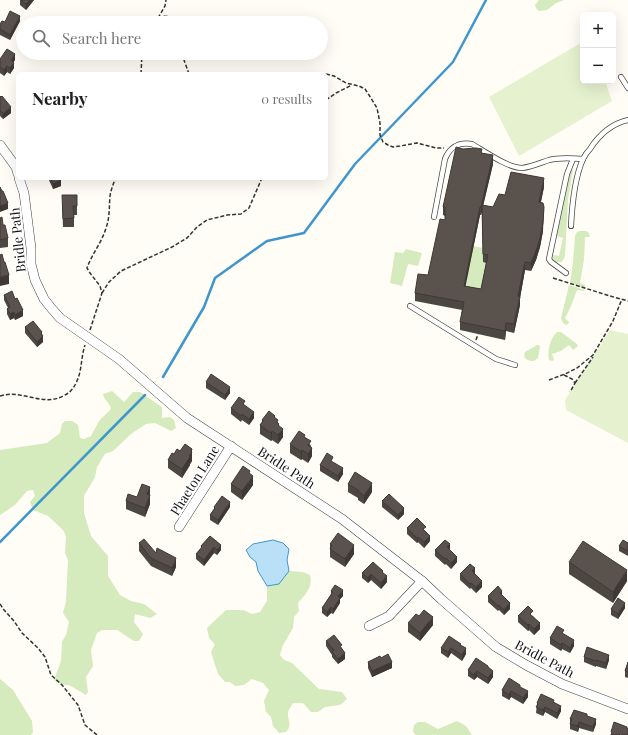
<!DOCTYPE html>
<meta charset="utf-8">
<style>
body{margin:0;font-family:"Playfair Display",serif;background:#f2f2f2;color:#202124}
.controls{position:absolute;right:12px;top:12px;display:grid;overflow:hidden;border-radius:6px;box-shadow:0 4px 16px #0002}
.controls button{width:36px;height:36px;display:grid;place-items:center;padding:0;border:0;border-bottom:1px solid #e0e0e0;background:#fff;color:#202124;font:20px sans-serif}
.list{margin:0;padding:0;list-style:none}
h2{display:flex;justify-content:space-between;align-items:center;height:52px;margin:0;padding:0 16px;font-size:17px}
h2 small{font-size:13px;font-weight:400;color:#757577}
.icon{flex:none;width:22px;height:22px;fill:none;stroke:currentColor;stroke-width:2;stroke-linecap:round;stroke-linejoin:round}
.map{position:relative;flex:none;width:628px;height:735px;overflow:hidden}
.search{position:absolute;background:#fff;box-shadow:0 4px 16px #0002;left:16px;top:16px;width:312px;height:44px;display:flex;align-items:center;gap:10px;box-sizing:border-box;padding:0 14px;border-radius:22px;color:#757577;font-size:15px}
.panel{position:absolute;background:#fff;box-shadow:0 4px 16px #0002;left:16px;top:72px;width:312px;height:108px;border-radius:6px}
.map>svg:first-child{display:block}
.green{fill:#d5ebbd}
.pitch{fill:#e6f2cf}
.water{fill:#b9e0f7;stroke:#3f96cf}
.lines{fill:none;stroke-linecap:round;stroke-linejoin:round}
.stream{stroke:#3f96cf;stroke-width:2.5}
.service-casing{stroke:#444;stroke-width:6}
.minor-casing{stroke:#444;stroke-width:10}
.path{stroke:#333;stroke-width:1.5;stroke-dasharray:4 2;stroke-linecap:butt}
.service{stroke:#fff;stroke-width:4.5}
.minor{stroke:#fff;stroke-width:9}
.wall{fill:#4d4742;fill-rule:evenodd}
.shaded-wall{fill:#3f3936}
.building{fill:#5a524d;stroke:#3f3936}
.labels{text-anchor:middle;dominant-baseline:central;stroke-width:4;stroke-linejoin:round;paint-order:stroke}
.street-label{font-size:13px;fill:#111;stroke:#fff}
</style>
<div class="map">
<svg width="628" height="735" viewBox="0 0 628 735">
<rect width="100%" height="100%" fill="#fffdf5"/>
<g class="green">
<path d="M539 0H564L556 3 547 10 539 11 536 8 535 5Z"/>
<path d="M571 169H572L573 170 568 200 565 256 562 262H556L553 260 552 256 554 255 559 256 563 238 557 236V235L568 178Z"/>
<path d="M580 231H586L589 233 590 237H585L584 260 580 283 585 285V288L570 283 573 262 575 236 577 232Z"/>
<path d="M473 246 483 248V262L488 263 481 298 464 294Z"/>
<path d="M406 249 422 253 418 266 408 264 402 286 390 283 395 252 403 253Z"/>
<path d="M569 285 585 290 584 291 577 290 571 306 565 318 569 322 568 324 566 325 563 323 561 318Z"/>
<path d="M557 332H561L577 344 578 346 573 350 569 345 561 351 552 354 554 360 552 361 549 360C547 352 550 338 557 332Z"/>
<path d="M537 345H539L540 347 538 358 534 361C528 361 522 359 525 352Z"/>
<path d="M112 391 124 402 133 392H140L162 407V418L170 417 174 420 176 428 171 431 155 423 146 424 131 434 113 451 105 454 97 467 95 477 84 496V513L91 536 108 556V576L120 595 131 601 144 604 157 614 150 618 135 614 134 622 143 634 139 641H134L117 630H102L97 633 91 650 93 666 86 677 88 692 86 695 69 685H62L54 680 61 661 62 642 66 635 69 622 63 613 66 601 68 560 65 553 66 536 63 530 48 516 33 510 30 502 35 496 33 490 27 491 15 505 0 515V450L47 443 60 433 62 424 65 421H72L78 425 80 438 84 439 91 436 99 421 111 409C110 403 104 400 103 394Z"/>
<path d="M289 571 303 572 310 575C313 587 306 594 298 603L299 611 294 617 293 628 283 645 280 655 284 660 292 663 319 689 342 692 347 699 340 705 325 707 318 712H311L303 703H293C292 705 289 709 288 712 287 721 293 724 286 732L279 733 273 726 271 717 266 712 264 701 269 690 263 683 252 679 244 685 235 686 230 682H225L218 674 211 652 215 644 209 638 207 628 226 610H243L252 614 260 612 267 601V586L279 584Z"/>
<path d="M0 679 13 690 32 721 33 732 31 735H0Z"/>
<path d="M457 721 466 726 472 735H416L413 732 414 725 418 722H425L438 729Z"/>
</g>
<g class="pitch">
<path d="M582 42 583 81H605L612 101 519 156 489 97Z"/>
<path d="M610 330 628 334V443L566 410 565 400Z"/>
</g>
<path class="water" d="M273 540 283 543 289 549 287 560 289 571 279 584 267 586 258 571 256 562 250 557 246 550 253 544Z"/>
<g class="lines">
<g class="stream">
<path d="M163 377 204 307 215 278 267 241 304 233 355 164 453 62 486 0"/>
<path d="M0 542 145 395"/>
</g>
<defs>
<g id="service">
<path d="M621 77 628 88"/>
<path d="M434 217 445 159C450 147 458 142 472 144 484 151 508 168 522 168 531 167 540 163 549 160 560 157 572 158 583 159"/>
<path d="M571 226C572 206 575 177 583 159 585 155 587 152 590 149 599 135 611 124 628 120"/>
<path d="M566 273 551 262 549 259 567 174 573 159"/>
<path d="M410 306 496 359 515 365"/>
</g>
<g id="minor">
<path d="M0 145 16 167 18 174"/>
<path d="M19 178 24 193 31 248V264L35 280 44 299 52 309 60 318 119 359 187 418 342 519 422 581 441 599 496 647 526 665 562 684 628 709"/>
<path d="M179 527 231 446"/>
<path d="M369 626 389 616 422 581"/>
</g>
</defs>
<use href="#service" class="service-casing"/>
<use href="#minor" class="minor-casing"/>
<g class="path">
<path d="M158 18 165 6 166 0"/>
<path d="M154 23C162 13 169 15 178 23"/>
<path d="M184 53V60L189 74"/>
<path d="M141 74 142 53"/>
<path d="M326 74 334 76 346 83 359 86 365 89 369 95 377 108 380 123V135L383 142 388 145 393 147 400 146 417 143 436 148H444"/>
<path d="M326 100 336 93 352 85"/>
<path d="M553 278 610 296 628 301"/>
<path d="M102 293 109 282 121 271 172 247 187 238 197 227 207 220 227 215 241 214 249 208 262 178"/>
<path d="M90 330 102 293 100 286 90 273 87 268C92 254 102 242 106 228 110 217 109 207 110 196 111 190 113 184 116 178"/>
<path d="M476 340 478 334"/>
<path d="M564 375 572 379 575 383 570 392"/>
<path d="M549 380 565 374 577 368 593 355 613 321 622 299"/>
<path d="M575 383 593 357"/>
<path d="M0 396C21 389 43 407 63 396 70 393 74 388 77 381 82 370 81 357 85 345"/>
<path d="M0 604 4 610 14 621 22 633 38 648 45 657 51 675 62 685 78 705 85 725 97 735"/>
</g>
<use href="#service" class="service"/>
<use href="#minor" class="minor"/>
</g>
<g class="wall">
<path d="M20 0H34L26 10 20 5Z"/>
<path d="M20 21 10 40 0 35V24L5 22Z"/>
<path d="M0 59 15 60 13 62 14 68 10 74 7 72 4 76 0 73Z"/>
<path d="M0 96 11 113 3 119 0 116Z"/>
<path d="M482 153 493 164 483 205 493 207 505 195 544 187 541 202 543 231 540 247 536 260 531 271 525 270 520 298V305L514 333 506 331 505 340 460 330V322L462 310 415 301V293L428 275 445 220V216L443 215V207ZM482 212 483 262 486 263 481 289 465 286 480 215H481Z"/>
<path d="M48 178H61V186L53 189Z"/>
<path d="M77 195V215H74V227H63L62 204Z"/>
<path d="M0 218 8 238V247L0 248Z"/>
<path d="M4 295 15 299 23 316 15 320 14 318 10 320 7 314V309L8 308 4 300Z"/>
<path d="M25 327 42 335 43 342 37 347 25 333Z"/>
<path d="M206 382 230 393 225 400 206 388Z"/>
<path d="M245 406 254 418 249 425 242 420 241 422 231 414V408Z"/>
<path d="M275 418 278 423 283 437 278 444 272 440 271 441 260 434V425L262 422V420Z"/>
<path d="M305 437 311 446 312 456 308 463 302 459 301 460 290 453V444Z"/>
<path d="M180 451 192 458V461L190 464V465L182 478 168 468V460Z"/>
<path d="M333 462 343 474 338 482 320 471V465Z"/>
<path d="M231 484 253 485 242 500 231 492Z"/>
<path d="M348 484 372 492 364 504 358 500V498L348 492Z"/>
<path d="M150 487V504L145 517 126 509V501L137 497Z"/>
<path d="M382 501 404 514 398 520 382 507Z"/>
<path d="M214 507H230L218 525 210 520V515L214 509Z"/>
<path d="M407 528 426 532 430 541 424 548 418 542 417 543 407 534Z"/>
<path d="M210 536 221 550 217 555 214 553 204 566 196 559V554L201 548V546Z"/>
<path d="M139 543 156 553 176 567 172 576 151 566 139 551Z"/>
<path d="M628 543V556L619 551V546Z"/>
<path d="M330 544 354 554 345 567 330 557Z"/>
<path d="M435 550H450L457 562 451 569 446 564 445 565 435 556Z"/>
<path d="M569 562 627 581 613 603 569 574Z"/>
<path d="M362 573H383L387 582 381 589 371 580 368 583 362 578Z"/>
<path d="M460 574H475L482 587 476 593 471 588 470 589 460 580Z"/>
<path d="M331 591 343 596 340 599V603L333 614 331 613 327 617 322 613V608L331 594Z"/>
<path d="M488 596H502L510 609 504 615 499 610 498 611 488 602Z"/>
<path d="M625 608 618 619 611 615V609Z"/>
<path d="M419 616 433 625 420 641 408 632V623Z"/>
<path d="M518 616H533L540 629 534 635 529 630 528 631 518 622Z"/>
<path d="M564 635 574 646 570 653 562 649 561 651 550 644V638Z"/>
<path d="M326 641 342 649 345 659 338 664 332 657V655L326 646Z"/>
<path d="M461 645 466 654 462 661 451 653 448 658 441 653V648Z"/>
<path d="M584 657 609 660 606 669 596 666V667L584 662Z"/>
<path d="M381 658 392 668 372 677 368 668V662Z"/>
<path d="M628 662V678L625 677V671Z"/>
<path d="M488 668 493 677 488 684 477 677 474 680 468 676V670Z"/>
<path d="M520 687 528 697 523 704 511 697 509 700 502 696V690Z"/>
<path d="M554 702 561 711 557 719 545 712 543 716 536 713 537 703Z"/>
<path d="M587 716 596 724 593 732 579 728 578 732 570 729V719Z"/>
</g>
<g class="shaded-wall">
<path d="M30 0H34L26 10V4Z"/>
<path d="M20 16V21L10 40V35Z"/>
<path d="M15 54V60L11 66V60Z"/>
<path d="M14 63V68L10 74V68Z"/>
<path d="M7 66V72L4 76V70Z"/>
<path d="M11 107V113L3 119V114Z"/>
<path d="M493 155V164L481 215V207Z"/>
<path d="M544 178V187L539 210V202Z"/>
<path d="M61 180V186L53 189V184Z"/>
<path d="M8 203V209L0 212V206Z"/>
<path d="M480 207V215L464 294V286Z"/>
<path d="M544 207 543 231 540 247 536 260 531 271V263Z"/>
<path d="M525 262V270L520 298V305L514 333V324L518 296Z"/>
<path d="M9 275V284L0 286V277Z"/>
<path d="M23 310V316L15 320V315Z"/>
<path d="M14 312V318L10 320V314Z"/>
<path d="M506 323V331L505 340V331Z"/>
<path d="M42 332V337L43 336V342L37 347V342L41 333Z"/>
<path d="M230 387V393L225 400V395Z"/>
<path d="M254 412V418L249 425V419Z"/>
<path d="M283 429V437L278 444V435Z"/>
<path d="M272 431V440L271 441V433Z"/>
<path d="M312 448V456L308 463V454Z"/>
<path d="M192 449V461L190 464V465L182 478V469Z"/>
<path d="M302 450V459L301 460V452Z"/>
<path d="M343 468V474L338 482V476Z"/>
<path d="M253 476V485L242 500V491Z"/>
<path d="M372 483V492L364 504V496Z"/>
<path d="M150 487V504L145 517V508L147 494Z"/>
<path d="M230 502V507L218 525V520Z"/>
<path d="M404 508V514L398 520V515Z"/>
<path d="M430 536V541L424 548V542Z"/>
<path d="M418 537V542L417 543V538Z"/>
<path d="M450 544V550L447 547Z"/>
<path d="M221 545V550L217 555V550Z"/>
<path d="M354 545V554L345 567V559Z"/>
<path d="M214 547V553L204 566V560Z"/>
<path d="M457 557V562L451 569V563Z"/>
<path d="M176 558V567L172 576V568Z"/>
<path d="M475 568V574L472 571Z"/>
<path d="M627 570V581L613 603V592Z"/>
<path d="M371 574V580L368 583V578Z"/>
<path d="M387 576V582L381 589V583Z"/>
<path d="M482 581V587L476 593V587Z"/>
<path d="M343 590V596L340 599V603L333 614V609L338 596Z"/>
<path d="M502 591V596L500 593Z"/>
<path d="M510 603V609L504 615V610Z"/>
<path d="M625 603V608L618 619V614Z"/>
<path d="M331 607V613L327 617V612Z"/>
<path d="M433 617V625L420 641V633Z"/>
<path d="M540 623V629L534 635V629Z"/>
<path d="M529 624V630L528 631V625Z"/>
<path d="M574 640V646L570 653V648Z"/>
<path d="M562 643V649L561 651V645Z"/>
<path d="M451 648V653L448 658V652Z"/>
<path d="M466 648V654L462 661V655Z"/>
<path d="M345 653V659L338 664V659Z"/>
<path d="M609 655V660L606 669V663Z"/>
<path d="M392 662V668L372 677V671Z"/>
<path d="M477 671V677L474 680V675Z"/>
<path d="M493 671V677L488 684V678Z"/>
<path d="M511 691V697L509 700V695Z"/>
<path d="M528 691V697L523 704V698Z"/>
<path d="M561 706V711L557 719V713Z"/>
<path d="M545 707V712L543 716V710Z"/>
<path d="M596 719V724L593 732V727Z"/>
<path d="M579 722V728L578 732V726Z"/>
</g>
<g class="building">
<path d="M21 0H30L26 4Z"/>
<path d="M10 11 20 16 10 35 0 29V24L2 21 5 22Z"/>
<path d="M7 49 15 54 11 60 14 63 10 68 7 66 4 70 0 67V59Z"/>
<path d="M0 96 1 97 2 96 11 107 3 114 0 110Z"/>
<path d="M456 147 463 149 476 148 482 149 481 153 493 155 481 207H480L464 286 481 289 488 255 483 254 482 205 493 207 499 194 505 195 511 172 544 178 539 202 543 203 544 207 543 223 540 238 536 251 531 263 525 262 518 296 520 297 514 324 506 323 505 331 460 322 464 302 415 293 418 274 428 275 440 219 445 220V207H443Z"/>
<path d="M51 178H61V180L53 184Z"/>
<path d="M0 187 2 191H3L8 203 0 206Z"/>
<path d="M62 195H77V206H73L74 218 63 219Z"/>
<path d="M2 217 3 225H5L8 238 0 240V218Z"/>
<path d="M2 254 4 262H5L9 275 0 277V255Z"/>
<path d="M12 291 15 299 17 298 23 310 15 315 14 312 10 314 7 309 10 307 4 295Z"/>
<path d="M33 321 42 332 41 333 43 336 37 342 25 327Z"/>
<path d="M211 374 230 387 225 395 206 382Z"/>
<path d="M239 397 245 401 243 404 254 412 249 419 242 414 241 416 231 408Z"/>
<path d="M269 411 275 416 274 417 278 420 277 422 279 424 278 425 283 429 278 435 272 431 271 433 260 425 263 421 262 420Z"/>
<path d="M299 431 305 435 304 437 311 441 308 445 312 448 308 454 302 450 301 452 290 444Z"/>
<path d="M185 444 192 449 191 452H192L189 456 190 457 182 469 168 460 172 453 174 454 177 449 180 451Z"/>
<path d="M327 453 333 457 331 461 343 468 338 476 320 465Z"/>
<path d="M243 466 250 471 249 473 253 476 242 491 231 484Z"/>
<path d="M355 472 372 483 364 496 358 491V490L348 484Z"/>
<path d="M142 484 150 487 147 494 150 495 145 508 126 501 128 494 137 497Z"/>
<path d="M389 494 404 508 398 515 382 501Z"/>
<path d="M222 496 230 502 218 520 210 515 215 508 214 507Z"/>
<path d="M417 518 426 527 423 529 430 536 424 542 418 537 417 538 407 528Z"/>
<path d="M338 533 354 545 345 559 330 549 332 545 330 544Z"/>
<path d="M210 536 221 545 217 550 214 547 204 560 196 554 202 547 201 546Z"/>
<path d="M144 539 156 553 157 548 176 558 172 568 151 558 139 543Z"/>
<path d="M445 540 450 544 447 547 457 557 451 563 446 558 445 559 435 550Z"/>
<path d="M623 540 628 543V551L619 546Z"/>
<path d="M583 541 627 570 613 592 569 562Z"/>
<path d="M373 562 383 571 382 572 387 576 381 583 371 574 368 578 362 573Z"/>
<path d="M470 564 475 568 472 571 482 581 476 587 471 583 470 584 460 574Z"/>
<path d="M335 585 343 590 338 596 340 598 333 609 331 607 327 612 322 608 333 592 331 591Z"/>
<path d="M498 586 502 591 500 593 510 603 504 610 499 605 498 606 488 596Z"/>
<path d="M618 598 625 603 618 614 611 609Z"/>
<path d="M528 606 533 611 530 614 540 623 534 629 529 624 528 625 518 616Z"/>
<path d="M424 610 433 617 420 633 408 623 416 614 419 616Z"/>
<path d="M557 626 564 630 562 633 574 640 570 648 562 643 561 645 550 638Z"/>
<path d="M334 635 342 645 340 646 345 653 338 659 332 652 334 650 326 641Z"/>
<path d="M449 636 461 644 460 645 466 648 462 655 451 648 448 652 441 648Z"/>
<path d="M587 647 609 655 606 663 596 660V661L584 657Z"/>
<path d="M388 654 392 662 372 671 368 662 380 656 381 658Z"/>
<path d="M476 658 488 666V667L493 671 488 678 477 671 474 675 468 670Z"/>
<path d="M628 662V672L625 671Z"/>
<path d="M509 678 520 685V687L528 691 523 698 511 691 509 695 502 690Z"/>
<path d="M541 694 554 700 553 702 561 706 557 713 545 707 543 710 536 707 538 704 537 703Z"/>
<path d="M574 710 587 714V716L596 719 593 727 579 722 578 726 570 724 572 719H570Z"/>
<path d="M614 722 627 727V728L628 729V735H622L620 734 619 735H611L612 732H611Z"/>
</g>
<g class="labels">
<g class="street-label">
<text transform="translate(17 240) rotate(-96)">Bridle Path</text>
<text transform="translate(287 467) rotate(33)">Bridle Path</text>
<text transform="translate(194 480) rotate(-58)">Phaeton Lane</text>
<text transform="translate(545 658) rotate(28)">Bridle Path</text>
</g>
</g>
</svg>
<div class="controls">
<button>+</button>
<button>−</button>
</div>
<div class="search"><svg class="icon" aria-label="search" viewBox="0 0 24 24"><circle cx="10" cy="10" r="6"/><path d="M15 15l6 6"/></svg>Search here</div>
<section class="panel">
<h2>Nearby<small>0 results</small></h2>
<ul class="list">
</ul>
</section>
</div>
